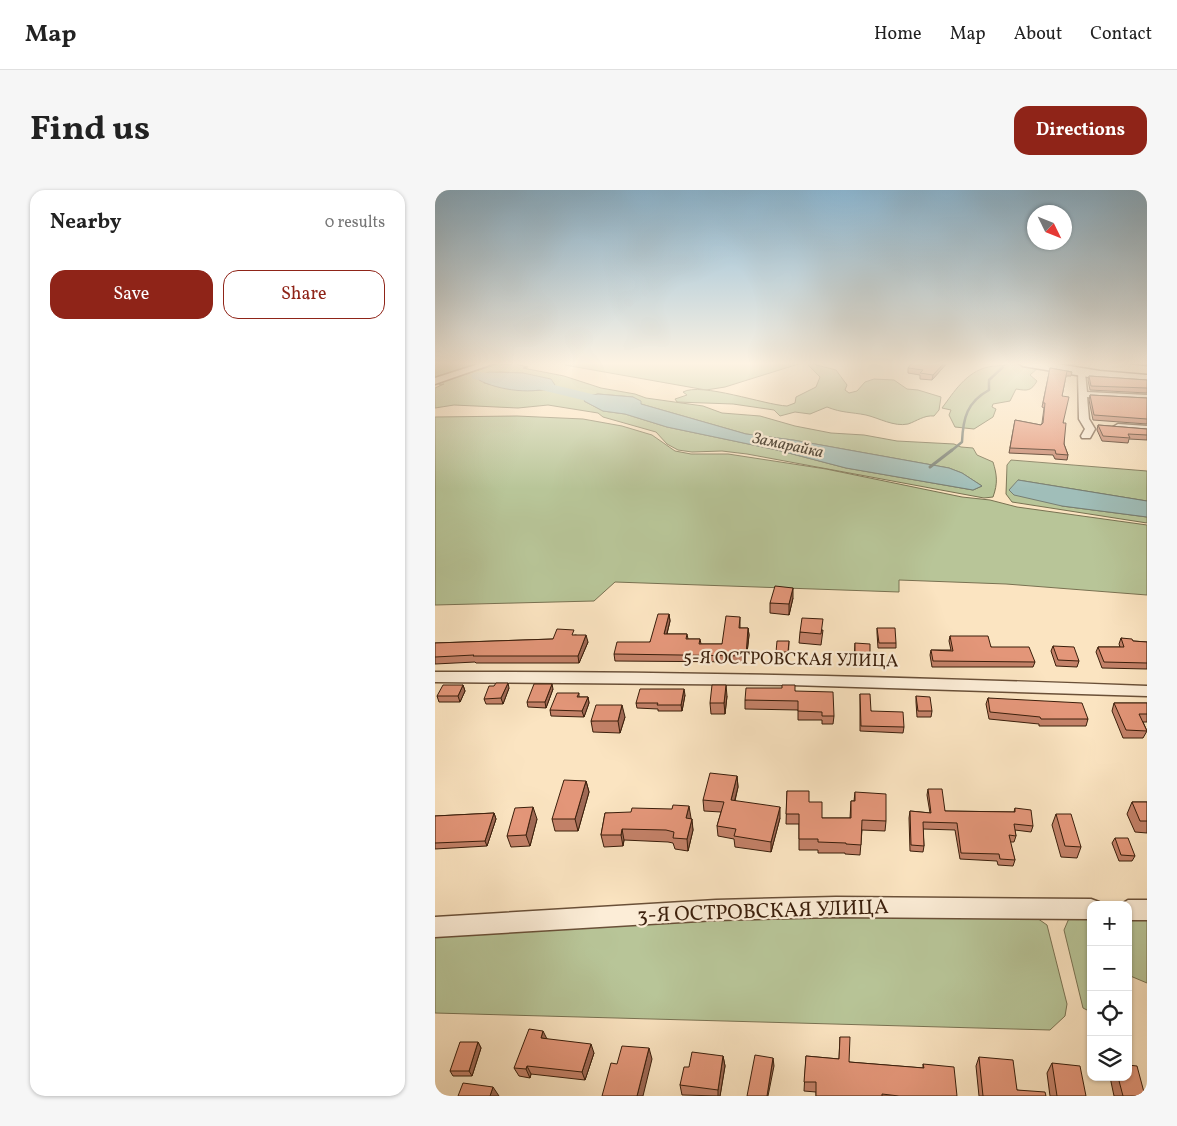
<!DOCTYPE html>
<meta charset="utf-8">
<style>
body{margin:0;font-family:Vollkorn,serif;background:#f6f6f6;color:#222}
.controls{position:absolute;right:15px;bottom:15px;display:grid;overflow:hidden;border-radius:10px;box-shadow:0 1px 4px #0004}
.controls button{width:45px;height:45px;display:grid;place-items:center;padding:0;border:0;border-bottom:1px solid #e0e0e0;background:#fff;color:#222;font:25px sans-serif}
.compass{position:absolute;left:592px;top:15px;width:45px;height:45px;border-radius:50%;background:#fff;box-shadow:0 1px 4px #0004;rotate:133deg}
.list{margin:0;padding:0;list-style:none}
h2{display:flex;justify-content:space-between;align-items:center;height:65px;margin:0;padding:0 20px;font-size:21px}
h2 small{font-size:16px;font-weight:400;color:#767676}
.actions{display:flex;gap:10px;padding:15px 20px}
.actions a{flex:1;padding:11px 0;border:1px solid #8f2418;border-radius:15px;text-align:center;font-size:18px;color:#8f2418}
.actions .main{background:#8f2418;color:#fff}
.icon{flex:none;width:28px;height:28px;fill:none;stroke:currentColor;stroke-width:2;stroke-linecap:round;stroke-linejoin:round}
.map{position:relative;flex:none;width:712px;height:906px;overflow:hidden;border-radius:15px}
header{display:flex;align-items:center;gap:30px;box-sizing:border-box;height:70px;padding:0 25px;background:#fff;border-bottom:1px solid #e0e0e0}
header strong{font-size:24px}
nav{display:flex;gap:28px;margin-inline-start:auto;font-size:18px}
.intro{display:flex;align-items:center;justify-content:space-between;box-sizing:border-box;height:120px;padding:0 30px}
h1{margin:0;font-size:35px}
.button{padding:12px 22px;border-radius:15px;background:#8f2418;color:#fff;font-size:18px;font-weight:700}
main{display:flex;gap:30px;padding:0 30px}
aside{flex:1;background:#fff;border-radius:15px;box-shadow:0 1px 4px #0004}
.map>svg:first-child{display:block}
.green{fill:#b8c598;stroke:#797252;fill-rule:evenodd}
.water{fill:#a0beb9;stroke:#777e73}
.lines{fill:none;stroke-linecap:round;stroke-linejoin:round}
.stream-far1{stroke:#777e73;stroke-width:2.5}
.stream{stroke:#777e73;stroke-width:3}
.river{fill:#a0beb9;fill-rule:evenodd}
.street-casing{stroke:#6a5038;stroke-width:3}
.secondary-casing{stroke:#3a1e0b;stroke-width:3}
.street{fill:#fcedd7;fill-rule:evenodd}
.secondary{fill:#fcedd7;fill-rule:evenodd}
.wall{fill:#c38168;stroke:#3a1e0b}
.shaded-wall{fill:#9f6955;stroke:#3a1e0b}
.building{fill:#e39679;stroke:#3a1e0b}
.labels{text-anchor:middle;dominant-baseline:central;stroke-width:4.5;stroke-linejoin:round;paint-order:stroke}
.far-water-label{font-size:16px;font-style:italic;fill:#594e3f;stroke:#fcedd7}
.street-label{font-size:18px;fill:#3a1e0b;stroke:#fcedd7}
.near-street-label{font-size:21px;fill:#3a1e0b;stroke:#fcedd7}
</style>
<header>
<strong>Map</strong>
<nav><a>Home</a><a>Map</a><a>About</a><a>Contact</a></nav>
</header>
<div class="intro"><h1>Find us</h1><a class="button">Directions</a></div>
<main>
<aside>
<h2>Nearby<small>0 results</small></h2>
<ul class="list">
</ul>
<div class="actions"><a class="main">Save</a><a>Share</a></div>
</aside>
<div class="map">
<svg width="712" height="906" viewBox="0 0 712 906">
<rect width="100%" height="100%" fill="#fbe4c1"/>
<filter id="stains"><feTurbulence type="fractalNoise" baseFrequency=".004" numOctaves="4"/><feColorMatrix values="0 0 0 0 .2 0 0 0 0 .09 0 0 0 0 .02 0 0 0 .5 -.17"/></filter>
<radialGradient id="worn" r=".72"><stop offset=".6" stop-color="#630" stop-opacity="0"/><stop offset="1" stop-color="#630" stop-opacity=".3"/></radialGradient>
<g class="green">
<path d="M0 172H46L0 187Z"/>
<path d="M132 172H370L290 197 271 200 130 175Z"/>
<path d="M374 173 401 180 412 195 410 200 414 203 422 201 430 192 439 189 459 190 472 199 483 200 506 207 504 220 499 226C489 225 482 231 473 234 459 237 444 228 431 225 416 222 407 223 392 217L375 224 360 222 345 226 339 220 298 214 242 212 240 209 252 205 248 202C266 192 330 215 352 216L360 213 361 207 381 197 385 187 373 175Z"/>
<path d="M576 173 603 178 595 185 602 191C596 201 593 201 581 199L575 211 558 214 557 217 561 219 558 227 539 239 520 237 514 225 516 220 507 218C519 202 531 182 553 177 561 175 569 177 576 173Z"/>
<path d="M80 174 93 177 88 178 129 186 166 198 200 204 211 208 268 216 287 223 325 226 360 236 396 243 429 245 462 251 519 254 526 257 538 258 542 265 558 272C562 285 563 293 558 307L549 308 312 264 287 261 257 262 243 260 232 254 221 242 168 227 163 223 113 215 83 218 19 215 0 218V198L9 194 4 195 5 192 60 175ZM65 182 88 183 111 200H85L49 193 48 184ZM163 204 198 207 206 214 311 244 358 250 514 278 527 283 547 296 538 300 411 278 342 260 232 237 190 224 168 221 149 211 153 206Z"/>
<path d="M82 226 148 229 187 236 217 245 240 261 256 264H293L391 279 527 307 555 310 582 317 712 335V405L571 394 464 390V402L180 392 159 411 0 415V227Z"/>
<path d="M576 270 712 281V311L583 290 627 316 712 327V333L577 312 571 304 572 275Z"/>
<path d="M374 725 599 726 612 735 632 814 630 826 615 840 0 823V743Z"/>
<path d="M712 725V793L693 785V726Z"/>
<path d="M635 726H656V794L653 797 656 799V822L648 818 629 740Z"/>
</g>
<g class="water">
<path d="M54 182 88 183 116 189 120 195C102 206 62 200 44 190L43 186Z"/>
<path d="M163 204 198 207 206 211V214L311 244 358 250 514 278 527 283 547 296 538 300 411 278 342 260 232 237 190 224 168 221 149 211 153 206Z"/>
<path d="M583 290 712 311V327L627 316 579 305 574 300Z"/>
</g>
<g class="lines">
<path class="stream-far1" d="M516 261 527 252C528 228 532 212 554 200V190L568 177"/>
<path class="stream" d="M495 277 517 260"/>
<path class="river" d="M43 182 90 188 190 212 192 215 190 218 185 219 90 196 38 189 36 186 38 183Z"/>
<defs>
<g id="street">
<path d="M50 172H63L0 194V188Z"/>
<path d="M643 181 650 183 652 202 712 205V211L652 207 654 229 660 239 655 248H647L646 246 650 239 644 229Z"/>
<path d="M683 234 712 236V242L680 239 678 237Z"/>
<path d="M0 482C237 481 475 487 712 496V506L356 495 0 492Z"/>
<path d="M401 707 656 709 664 712 665 715H656V729L401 727 281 730 0 747V727L281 710Z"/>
<path d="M693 710H712V730H693V715H685Z"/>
</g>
<path id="secondary" d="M582 172H610L665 181 712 185V193L665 189 588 176Z"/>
</defs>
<use href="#street" class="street-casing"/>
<use href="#secondary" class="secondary-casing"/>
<use href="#street" class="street"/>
<use href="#secondary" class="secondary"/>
</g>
<g class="wall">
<path d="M513 172 497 190 485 189V185L473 183V178Z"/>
<path d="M623 172H640L639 175Z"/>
<path d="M680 172H712V176Z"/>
<path d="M615 178 637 182 636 186H631L627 206 629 254 633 265 632 270 620 269 618 265 574 263 580 230 606 235 607 233 609 218 607 217Z"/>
<path d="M654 186 712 190V203L655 200 653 190Z"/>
<path d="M655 205 712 208V234L658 230 654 210Z"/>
<path d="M663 235 712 239V250L694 249 693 253 667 251 662 240Z"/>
<path d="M358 408 354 425 335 423V413Z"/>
<path d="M234 424 235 431 232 444H252L253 449H265L266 454H287L305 427V438H313L314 445 311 472 180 471 179 464 215 452Z"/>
<path d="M442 438 461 453V458H443L442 443Z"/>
<path d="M388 440 386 455 364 453 365 442Z"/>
<path d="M141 445 153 452 144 473H41L40 472 0 474V453L118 449Z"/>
<path d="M515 446 556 457 600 472 598 477H497L495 465 496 460H516L514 451Z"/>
<path d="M686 448 698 451 712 452V479L667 478 661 462 663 457H685L684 454Z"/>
<path d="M354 451 353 473H341V462Z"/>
<path d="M420 453 435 470V475L419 474Z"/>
<path d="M618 456 644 471 642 477 621 476 616 461Z"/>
<path d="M28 495 30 501 25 512H4L2 506Z"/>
<path d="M74 498 68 514H51L49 509Z"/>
<path d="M118 499 111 518 93 517 92 512Z"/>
<path d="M360 501 399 526 398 534H387V530H363V520L310 519V510Z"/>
<path d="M144 503V507H153L154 513 149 527 116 526 115 520Z"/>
<path d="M425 504 436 521 469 537 468 543 425 541Z"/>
<path d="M250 505 247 521H223V519L202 518 201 513Z"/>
<path d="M292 506 290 524H276L275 513Z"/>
<path d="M481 506 497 521 496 527H482L481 512Z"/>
<path d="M553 508 653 529 651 536H604V534L554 529 551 514Z"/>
<path d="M679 513H712V532H708L712 541 708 548H688L677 521Z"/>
<path d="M190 527 185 543 158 542 156 531Z"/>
<path d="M302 586 303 597 300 611 345 628 336 662 300 657 299 649 283 646 282 636 286 622 269 621 268 610Z"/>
<path d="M151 591 154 602 143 641H120L117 629Z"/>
<path d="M493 599 510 621 579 622 580 618 598 636 596 642 580 640 581 646 579 652H575L580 670 578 676 563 675 562 671 525 669 520 640 488 639 489 656 488 662 475 661 474 628 475 621 495 623 492 605Z"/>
<path d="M352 601 374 612 387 628H415L416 611H419L420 602 451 631 450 641 427 640 425 665 410 664V663H383V660H364V634H351Z"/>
<path d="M697 612H712V643L700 642 692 624Z"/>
<path d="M59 623 61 629 52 656 0 659V626Z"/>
<path d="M170 623 256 628 258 640 253 661 240 659 238 653 233 652 189 650 188 656 169 657 166 645Z"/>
<path d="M621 624 646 657 642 668 626 667 617 635Z"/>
<path d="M102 629 95 656 76 657 72 646Z"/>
<path d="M680 648 700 666 697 671H684L677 653Z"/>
<path d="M405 847 414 872 488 878V874L522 906H381V902L369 901 371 866 404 869Z"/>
<path d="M112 849 159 863 150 890 96 884 95 888 84 886 79 878Z"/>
<path d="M43 852 46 858 37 886H18L15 881Z"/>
<path d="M288 866 290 876 285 906 247 905 245 895 254 877Z"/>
<path d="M544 867 582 900 611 906H544L541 876Z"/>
<path d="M617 873 651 906H615L612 883Z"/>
<path d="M675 887H693L710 906H679Z"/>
</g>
<g class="shaded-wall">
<path d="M510 172H513L497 190 498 185Z"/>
<path d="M358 398V408L354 425V414Z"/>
<path d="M234 424 235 431 230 451 229 444Z"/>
<path d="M313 438 314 445 311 472V466Z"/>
<path d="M151 445 153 452 144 473 143 466Z"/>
<path d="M73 493 74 498 68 514 66 508Z"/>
<path d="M117 494 118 499 111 518 110 512Z"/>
<path d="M28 495 30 501 25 512 23 506Z"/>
<path d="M291 495 292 506 290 524 289 513Z"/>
<path d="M249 499 250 505 247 521 246 515Z"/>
<path d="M153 507 154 513 149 527 147 521Z"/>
<path d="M187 515 190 527 185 543 183 531Z"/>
<path d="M302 586 303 597 297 621 296 610Z"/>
<path d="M151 591 154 602 143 641 140 629Z"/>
<path d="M254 616 256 628 253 640 251 628Z"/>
<path d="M98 617 102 629 95 656 91 645Z"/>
<path d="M345 617V628L336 662V652Z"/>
<path d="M59 623 61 629 52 656 50 651Z"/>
<path d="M257 629 258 640 253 661 252 649Z"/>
<path d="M187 639 189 650 188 656 186 645Z"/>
<path d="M108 841 112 849 106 848Z"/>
<path d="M43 852 46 858 37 886 34 881Z"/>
<path d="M156 854 159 863 150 890 147 882Z"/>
<path d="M214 858 217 869 208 906H202Z"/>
<path d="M288 866 290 876 285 906H283V900Z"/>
<path d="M338 868 339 876 333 906H332Z"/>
<path d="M92 876 96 884 95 888 91 879Z"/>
<path d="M58 897 64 906H55Z"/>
</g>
<g class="building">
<path d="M478 172H510L498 185 485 183 488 180 473 178Z"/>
<path d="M615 178 637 182 632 181 627 206 634 207 628 233H631L629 254 633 265 621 264 620 260 575 258 580 230 606 235 608 233 610 213H608Z"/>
<path d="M654 186 712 190V198L656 196Z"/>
<path d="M655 205 712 208V229L659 225Z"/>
<path d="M663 235 712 239V245L693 244 695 248 668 246Z"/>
<path d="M340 396 358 398 354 414 335 413Z"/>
<path d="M223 424H234L229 444H252L251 449H265L264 454H287L291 426 305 427 304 438H313L311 466 179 464 182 452H215Z"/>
<path d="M367 428 388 429 386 444 365 442Z"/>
<path d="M442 438H460L461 453H444Z"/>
<path d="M122 439 139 440 137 445H151L143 466H38L39 465 0 467V453L118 449Z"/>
<path d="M515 446H553L556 457H594L600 472 498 471 496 460 518 461Z"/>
<path d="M686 448 697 449 698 451 712 452V473L669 472 663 457H689Z"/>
<path d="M342 451H354L353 462H341Z"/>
<path d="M420 453 435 454V470L420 469Z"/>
<path d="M618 456 639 457 644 471 623 470Z"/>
<path d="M61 493H73L66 508 49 509 54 496H59Z"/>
<path d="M99 494H117L110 512H92Z"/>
<path d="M8 495H28L23 506H2Z"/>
<path d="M277 495H291L289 513H275Z"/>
<path d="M347 495H360V501L398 502 399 526H387V522L363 521V511L310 510 311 498H347Z"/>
<path d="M205 499H249L246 515H222L223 513H201Z"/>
<path d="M122 503H144L142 507H153L147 521 115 520Z"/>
<path d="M425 504H435L436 521 468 522 469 537 426 536Z"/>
<path d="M481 506 495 507 497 521H483Z"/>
<path d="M553 508 647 513 653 529H606L605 527 555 522Z"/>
<path d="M679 513H712V524H704L712 541 691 540Z"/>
<path d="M161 515H187L183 531H156Z"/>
<path d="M275 583 302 586 296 610 345 617 336 652 299 646 301 639 282 636 289 612 268 610Z"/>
<path d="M129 590 151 591 140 629H117Z"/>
<path d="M493 599H507L510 621 580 622V618L596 620 598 636 579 634 581 646 574 645 580 670 565 669 564 664 526 663 522 633 488 632 489 656 476 655 475 621 496 623Z"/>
<path d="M352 601H374V612H387V628H416V611H420V602L451 604V631L427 630 426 655 411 654V653L383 652V649H364V624H351Z"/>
<path d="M697 612H712V631H705Z"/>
<path d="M238 615 254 616 251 628 257 629 252 649 238 648 239 642 231 640 187 639 186 645H166L170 623 196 622 197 618 237 619Z"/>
<path d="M98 617 91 645 72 646 80 618Z"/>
<path d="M59 623 50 651 0 653V626Z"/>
<path d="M621 624H636L646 657 630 656Z"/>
<path d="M680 648H693L700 666 686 665Z"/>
<path d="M94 839 108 841 106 848 156 854 147 882 92 876 91 879 79 878Z"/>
<path d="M405 847H415L414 872 489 878 488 874 519 877 522 906H464L447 904V906H381V892H369L371 866 404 869Z"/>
<path d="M25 852H43L34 881H15Z"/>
<path d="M187 856 214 858 202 906H167L176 873 182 874Z"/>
<path d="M257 862 288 866 283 900 245 895 249 877H254Z"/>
<path d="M320 865 338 868 332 906H312Z"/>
<path d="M544 867 578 870 582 900 610 902 611 906H548Z"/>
<path d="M617 873 645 876 651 906H622Z"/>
<path d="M693 875 702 876 710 906H688L683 887H693Z"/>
<path d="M28 893 58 897 55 906H23Z"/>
</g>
<linearGradient id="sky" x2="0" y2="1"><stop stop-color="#8bb8d5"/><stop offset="0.58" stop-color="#fdf3e3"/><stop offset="1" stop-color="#fdf3e3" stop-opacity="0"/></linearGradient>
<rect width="712" height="299" fill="url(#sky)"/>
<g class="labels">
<g class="far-water-label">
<text transform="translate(353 256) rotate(12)">Замарайка</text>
</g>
<g class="street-label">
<text transform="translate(356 470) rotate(1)">5-Я ОСТРОВСКАЯ УЛИЦА</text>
</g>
<g class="near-street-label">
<text transform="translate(328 722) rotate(-2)">3-Я ОСТРОВСКАЯ УЛИЦА</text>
</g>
</g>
<rect width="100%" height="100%" filter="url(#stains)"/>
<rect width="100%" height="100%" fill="url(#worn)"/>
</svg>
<div class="controls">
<button>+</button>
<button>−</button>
<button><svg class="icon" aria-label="locate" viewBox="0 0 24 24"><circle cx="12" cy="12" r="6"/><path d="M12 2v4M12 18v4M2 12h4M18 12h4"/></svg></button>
<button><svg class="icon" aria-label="layers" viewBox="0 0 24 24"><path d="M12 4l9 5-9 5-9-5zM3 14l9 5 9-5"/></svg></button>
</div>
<svg class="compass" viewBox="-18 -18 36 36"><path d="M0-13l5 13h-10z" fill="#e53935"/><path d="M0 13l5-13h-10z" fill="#767676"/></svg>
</div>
</main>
